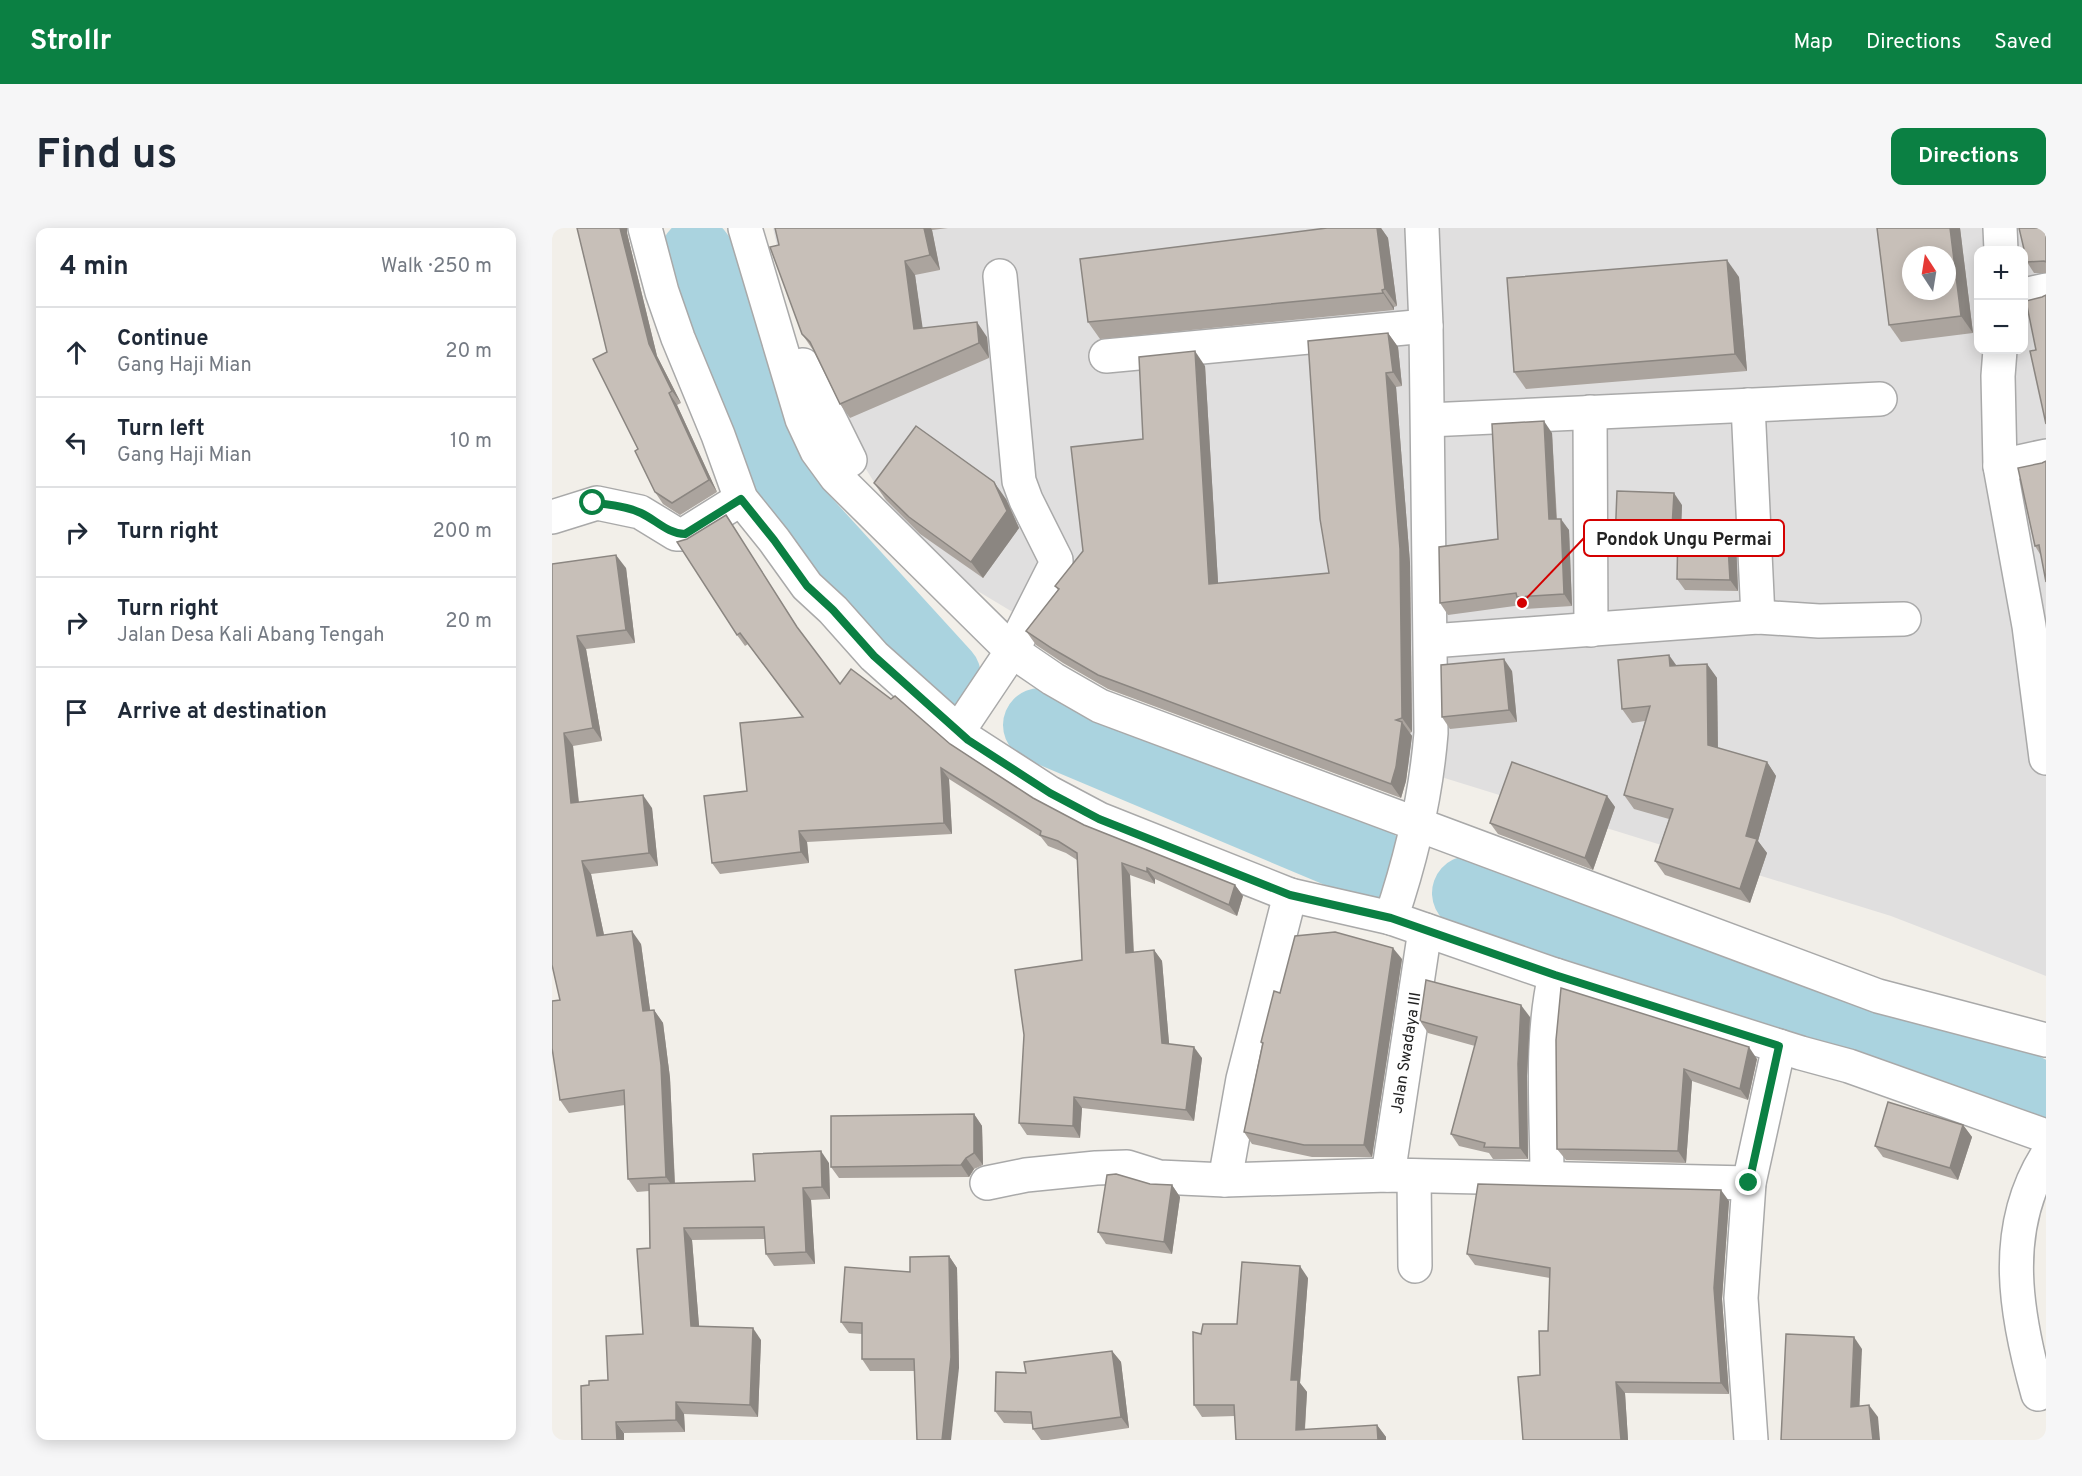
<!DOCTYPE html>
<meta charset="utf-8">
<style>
body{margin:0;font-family:Overpass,sans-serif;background:#f6f6f7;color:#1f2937}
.controls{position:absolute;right:18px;top:18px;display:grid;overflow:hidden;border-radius:12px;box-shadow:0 3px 15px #0003}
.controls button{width:54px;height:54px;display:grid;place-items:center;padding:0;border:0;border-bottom:2px solid #e0e1e3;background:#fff;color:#1f2937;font:30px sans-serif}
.compass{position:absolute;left:1350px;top:18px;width:54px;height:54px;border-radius:50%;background:#fff;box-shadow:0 3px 15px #0003;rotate:348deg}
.stop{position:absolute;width:18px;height:18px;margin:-14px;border:4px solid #0b8043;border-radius:50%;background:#fff}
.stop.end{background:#0b8043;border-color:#fff;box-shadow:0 2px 6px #0008}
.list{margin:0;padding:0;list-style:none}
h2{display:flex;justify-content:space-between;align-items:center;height:78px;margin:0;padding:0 24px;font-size:26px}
h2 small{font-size:20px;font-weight:400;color:#747a83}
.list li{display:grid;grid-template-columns:39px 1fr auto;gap:18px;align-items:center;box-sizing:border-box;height:90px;padding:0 24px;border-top:2px solid #e0e1e3}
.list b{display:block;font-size:22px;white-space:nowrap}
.list p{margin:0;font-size:20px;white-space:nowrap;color:#747a83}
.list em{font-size:20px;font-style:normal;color:#747a83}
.icon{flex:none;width:33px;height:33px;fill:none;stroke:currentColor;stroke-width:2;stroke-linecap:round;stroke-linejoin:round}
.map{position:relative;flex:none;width:1494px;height:1212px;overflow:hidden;border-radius:12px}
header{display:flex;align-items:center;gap:36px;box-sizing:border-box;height:84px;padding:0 30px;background:#0b8043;color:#fff}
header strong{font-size:28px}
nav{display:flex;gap:33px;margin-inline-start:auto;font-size:21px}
.intro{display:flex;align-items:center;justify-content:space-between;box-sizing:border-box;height:144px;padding:0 36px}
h1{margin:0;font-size:42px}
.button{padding:15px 27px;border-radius:12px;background:#0b8043;color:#fff;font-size:21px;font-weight:700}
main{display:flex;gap:36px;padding:0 36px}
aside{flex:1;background:#fff;border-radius:12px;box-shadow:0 3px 15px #0003}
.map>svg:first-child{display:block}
.residential{fill:#e0dfdf;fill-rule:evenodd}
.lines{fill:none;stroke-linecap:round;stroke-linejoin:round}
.river{stroke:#aad3df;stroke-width:74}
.minor-casing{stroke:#a9a9a9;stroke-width:36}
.minor{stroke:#fff;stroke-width:33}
.wall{fill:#aba49e}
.shaded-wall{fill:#8b8681}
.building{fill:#c7bfb8;stroke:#8b8681;stroke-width:1.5;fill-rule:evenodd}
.route{stroke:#0b8043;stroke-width:8}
.labels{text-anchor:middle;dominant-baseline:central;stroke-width:4.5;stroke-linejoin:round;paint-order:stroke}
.street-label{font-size:16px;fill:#222;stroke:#fff}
.leader{fill:none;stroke:#d40000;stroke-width:2}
.callout-dot{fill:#d40000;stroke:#fff;stroke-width:2}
.callout{fill:#fff;stroke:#d40000;stroke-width:2}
.callout-label{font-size:18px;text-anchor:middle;font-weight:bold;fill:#222}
</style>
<header>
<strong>Strollr</strong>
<nav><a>Map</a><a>Directions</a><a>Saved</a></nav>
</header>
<div class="intro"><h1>Find us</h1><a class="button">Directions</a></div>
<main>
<aside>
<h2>4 min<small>Walk · 250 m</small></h2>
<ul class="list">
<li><svg class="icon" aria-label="ahead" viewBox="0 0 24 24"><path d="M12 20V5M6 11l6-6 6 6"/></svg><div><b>Continue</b><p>Gang Haji Mian</p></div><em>20 m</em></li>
<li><svg class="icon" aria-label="left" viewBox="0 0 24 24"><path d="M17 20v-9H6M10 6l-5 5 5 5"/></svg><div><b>Turn left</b><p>Gang Haji Mian</p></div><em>10 m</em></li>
<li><svg class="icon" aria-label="right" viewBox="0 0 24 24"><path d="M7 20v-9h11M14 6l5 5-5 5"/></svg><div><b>Turn right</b></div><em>200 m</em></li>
<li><svg class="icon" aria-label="right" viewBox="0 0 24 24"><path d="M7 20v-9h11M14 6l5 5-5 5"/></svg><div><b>Turn right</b><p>Jalan Desa Kali Abang Tengah</p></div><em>20 m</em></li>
<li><svg class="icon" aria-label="arrive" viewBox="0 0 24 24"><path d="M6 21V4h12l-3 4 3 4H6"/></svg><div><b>Arrive at destination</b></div></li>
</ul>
</aside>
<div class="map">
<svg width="1494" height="1212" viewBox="0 0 1494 1212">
<rect width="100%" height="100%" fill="#f2efe9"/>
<path class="residential" d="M221 0H1494V748L1339 688 663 479 522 421 369 329 302 222 233 54ZM1426 22H1472V122H1426ZM1359 27H1395V63H1359Z"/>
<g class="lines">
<g class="river">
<path d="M145 27 238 279 392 448"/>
<path d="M488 497 823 638"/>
<path d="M917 665 1468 860 1494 873"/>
</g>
<defs>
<g id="minor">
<path d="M93 0 110 64 126 110 166 207 189 271 222 312 255 358 281 382 322 428 416 512 498 565 547 591 738 667 839 690 1003 747 1249 825 1297 838 1494 908"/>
<path d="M193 0 250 191 265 223 284 249 460 423 501 451 548 478 1326 768 1494 812"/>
<path d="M1448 0 1449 22"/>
<path d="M1472 67 1494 62"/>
<path d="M1448 122 1446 148 1448 238 1477 398 1494 530"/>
<path d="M554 128 874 98"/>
<path d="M251 137 298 232"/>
<path d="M1196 177 1206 389"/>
<path d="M1038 184 1039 402"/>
<path d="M876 192 1328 171"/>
<path d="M1448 238 1494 228"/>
<path d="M0 289 45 275 88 284 124 306H133L189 271"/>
<path d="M879 413 1206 389 1267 393 1352 391"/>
<path d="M407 502 460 423 504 336V332L474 272 467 253 448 48"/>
<path d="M839 690C859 631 874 568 879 505L874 98 870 0"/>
<path d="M836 947 873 702"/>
<path d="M862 948 863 1038"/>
<path d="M995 951C995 883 988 813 1003 747"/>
<path d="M673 952 691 851 738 667"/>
<path d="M435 955 474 947 544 940 575 939 607 949 673 952 836 947 1197 955"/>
<path d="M1486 1166C1464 1088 1448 1003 1494 929"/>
<path d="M1199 1212 1189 1070 1197 955 1227 818"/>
</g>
</defs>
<use href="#minor" class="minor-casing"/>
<use href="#minor" class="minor"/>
</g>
<g class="wall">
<path d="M25 0H75V5L105 128 129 175 125 177 165 264 128 287 111 276 103 264 86 221 55 124Z"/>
<path d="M223 0H396L380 2 388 42 363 47 370 100 435 109 437 130 298 190 288 176 261 122 250 106Z"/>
<path d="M775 0H829L836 10 845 78 842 79V82L548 111 536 94Z"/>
<path d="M1408 0 1421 105 1349 114 1337 97Z"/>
<path d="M1494 0V45H1482L1475 34Z"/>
<path d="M1187 49 1195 143 974 161 962 144Z"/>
<path d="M836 105 846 119 850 158 844 159 858 335 860 504 858 505 860 508 854 553 849 570 556 461 511 435 484 417 474 403 506 362 503 358 531 323 591 211 653 138 666 355 777 345Z"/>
<path d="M1000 205 1005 291 1017 302 1020 378 973 381 970 377 896 387 888 375 946 311Z"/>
<path d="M1490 235 1488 326 1483 318Z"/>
<path d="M322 255 454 271 467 300 431 350 368 306 334 272Z"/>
<path d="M1130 277 1129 300 1175 301 1184 313 1186 363 1133 362 1125 351V328L1071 326 1063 314Z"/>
<path d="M174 287 249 405 288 456 398 516 481 570 532 597 683 657 691 668 685 688 603 651V656L578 647 582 724 602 722 610 733 617 816 650 830 642 893 530 880 528 910 475 907 467 895 530 732 525 632 514 625 496 618 489 609 397 551 400 606 255 614 257 635 168 646 160 635 195 563 251 489 196 416 193 418 185 407 135 311Z"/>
<path d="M0 336 74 340 83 415 34 421 50 513 21 518 27 574 100 580 106 638 39 646 52 707 89 716 98 782H102L111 795 118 850 123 955 203 953 277 935 278 971 259 972 263 1036 222 1038 214 1026 213 1011 140 1012 147 1098 209 1112 206 1189 132 1186 133 1204 72 1205 37 1157 56 1152 91 1106 98 1020 97 963 85 964 76 951 73 877 17 885 8 872V772Z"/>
<path d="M1155 436 1165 450 1166 520 1215 534 1224 548 1206 613 1215 625 1198 675 1113 647 1103 633 1117 591 1082 581 1072 567 1093 493 1080 495 1070 481 1124 437Z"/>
<path d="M960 443 965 494 898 501 890 489Z"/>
<path d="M1055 568 1063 579 1041 642 946 606 938 595Z"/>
<path d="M850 731 820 929H760L700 916 692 904 710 816 709 814 728 765Z"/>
<path d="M978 789 975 848 976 931H941L937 925 907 918 899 906 923 818 876 805 868 793Z"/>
<path d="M1004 812 1205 831 1196 872 1140 853 1134 935 1014 932 1005 921Z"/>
<path d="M422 886 430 898 431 937 422 941 417 949 287 950 279 939Z"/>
<path d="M1411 897 1420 909 1406 952 1331 929 1323 918Z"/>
<path d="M598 956 620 957 628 969 620 1026 554 1016 546 1004Z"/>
<path d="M1177 973 1170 1071 1177 1166 1073 1165 1076 1212H971L988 1147 996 1103 998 1050 923 1037 915 1026Z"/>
<path d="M397 1028 405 1040 407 1140 363 1143H318L310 1131V1106L297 1105 289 1094 358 1044Z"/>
<path d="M756 1050 748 1155 755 1164 753 1202 825 1197 834 1209V1212H684L683 1188 650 1189 642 1177 685 1096Z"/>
<path d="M560 1123 569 1134 577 1200 496 1212H489L481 1201V1196L452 1195 443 1183 474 1145Z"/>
</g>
<g class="shaded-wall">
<path d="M68 0H75V5L105 128 129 175 120 163 97 116Z"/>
<path d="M372 0H379L380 2 388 42 378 27Z"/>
<path d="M825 0H829L836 10 845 78 833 61Z"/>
<path d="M1398 0H1408L1421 105 1409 88Z"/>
<path d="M1175 32 1187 49 1195 143 1183 126Z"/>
<path d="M353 33 363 47 373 116 362 101Z"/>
<path d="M830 62 842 79V82L831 65Z"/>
<path d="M425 94 435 109 437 130 427 115Z"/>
<path d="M836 105 846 119 850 158 841 144Z"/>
<path d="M643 123 653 138 667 370 657 356Z"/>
<path d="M834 145 844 159 858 335 860 504 850 490Z"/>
<path d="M117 165 125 177 165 264 157 252Z"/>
<path d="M992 193 1000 205 1005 303 997 291Z"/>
<path d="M442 254 454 271 467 300 431 350 419 334Z"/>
<path d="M1122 265 1130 277 1128 328 1119 317Z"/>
<path d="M1009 291 1017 302 1020 378 1012 366Z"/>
<path d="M1175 301 1184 313 1186 363 1178 352Z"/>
<path d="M64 327 74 340 83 415 74 402Z"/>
<path d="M25 408 34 421 50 513 41 500Z"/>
<path d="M1117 427 1127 441 1118 438Z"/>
<path d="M952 431 960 443 965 494 957 482Z"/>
<path d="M1155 436 1165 450 1166 531 1156 517Z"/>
<path d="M850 494 860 508 854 553 849 570 839 556Z"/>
<path d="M12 505 21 518 28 588 19 575Z"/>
<path d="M1215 534 1224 548 1206 613 1215 625 1198 675 1188 661 1194 608Z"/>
<path d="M389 540 397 551 400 606 392 595Z"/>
<path d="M91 567 100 580 106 638 97 625Z"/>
<path d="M1055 568 1063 579 1041 642 1033 630Z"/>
<path d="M247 603 255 614 257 635 249 624Z"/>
<path d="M30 633 39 646 55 721 45 708Z"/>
<path d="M570 635 578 647 582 736 574 725Z"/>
<path d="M595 640 603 651V656L595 644Z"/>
<path d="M683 657 691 668 685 688 677 677Z"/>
<path d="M80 703 89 716 100 796 91 783Z"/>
<path d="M841 720 850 731 820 929 812 917Z"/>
<path d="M602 722 610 733 618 826 610 815Z"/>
<path d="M969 777 978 789 975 848 976 931 968 920 966 836Z"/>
<path d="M102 782 111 795 118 850 123 962 114 949Z"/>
<path d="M642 819 650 830 642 893 634 882Z"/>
<path d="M1197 819 1205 831 1196 872 1188 861Z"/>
<path d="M1132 841 1140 853 1134 935 1126 923Z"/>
<path d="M522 869 530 880 528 910 521 898Z"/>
<path d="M422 886 430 898 431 937 422 925Z"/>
<path d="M1411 897 1420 909 1406 952 1398 940Z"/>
<path d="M269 923 277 935 278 971 270 959Z"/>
<path d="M414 930 422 941 417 949 409 937Z"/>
<path d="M620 957 628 969 620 1026 612 1014Z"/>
<path d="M251 960 259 972 263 1036 254 1024Z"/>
<path d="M1169 962 1177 973 1170 1071 1177 1166 1169 1155 1162 1060Z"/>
<path d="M132 1000 140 1012 148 1109 139 1098Z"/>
<path d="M397 1028 405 1040 407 1140 399 1212H390Z"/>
<path d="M748 1038 756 1050 748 1155 755 1164 752 1212 744 1202 739 1152Z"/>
<path d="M201 1100 209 1112 206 1189 198 1177Z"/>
<path d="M1302 1109 1310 1121 1307 1190 1299 1179Z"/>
<path d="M560 1123 569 1134 577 1200 569 1189Z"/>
<path d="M1064 1154 1073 1165 1076 1212H1069Z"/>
<path d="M124 1174 132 1186 133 1204 124 1192Z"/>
<path d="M1317 1177 1326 1189 1328 1212H1321Z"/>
<path d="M64 1194 72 1205V1212H65Z"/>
<path d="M825 1197 834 1209V1212H826Z"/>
</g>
<g class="building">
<path d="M25 0H68L97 116 120 163 117 165 157 252 120 275 103 264 83 223 86 221 41 131 55 124Z"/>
<path d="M223 0H372L378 27 353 33 362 101 425 94 427 115 288 176 258 114 250 106 218 19 227 17Z"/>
<path d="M775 0H825L833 61 830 62 831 65 536 94 528 31Z"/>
<path d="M1325 0H1398L1409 88 1337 97ZM1359 27H1395V63H1359Z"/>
<path d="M1467 0H1494V34L1492 33 1475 34Z"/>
<path d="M1175 32 1183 126 962 144 955 50Z"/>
<path d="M1494 67V196L1478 123 1484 122 1474 73 1490 69Z"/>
<path d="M836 105 841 144 834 145 848 321 850 490 844 492 850 494 844 539 839 556 546 447 501 421 474 403 507 361 503 358 531 323 519 219 591 211 587 129 643 123 657 356 777 345 768 291 756 113Z"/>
<path d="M992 193 997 291H1009L1012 366 965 369 964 365 888 375 887 319 946 311 940 196Z"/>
<path d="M364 198 442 254 455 283 419 334 357 289 322 255Z"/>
<path d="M1494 233V354L1487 317 1483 318 1466 240 1490 235Z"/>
<path d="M1065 263 1122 265 1119 317 1063 314Z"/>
<path d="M174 287 245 399 288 456 299 441 339 471 343 468 398 516 481 570 532 597 683 657 677 677 595 640V644L570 635 574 725 602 722 610 815 642 819 634 882 522 869 521 898 467 895 472 807 463 742 530 732 525 625 506 613 488 607 489 603 389 540 392 595 247 603 249 624 160 635 152 568 195 563 188 495 251 489 188 405 185 407 125 314 135 311Z"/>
<path d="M1126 300 1175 301 1178 352 1125 351Z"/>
<path d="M64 327 74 402 25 408 41 500 12 505 19 575 91 567 97 625 30 633 45 708 80 703 91 783 102 782 109 837 114 949 76 951 72 862 8 872 0 820V773L8 772 0 737V336Z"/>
<path d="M1117 427 1118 438 1155 436 1156 517 1215 534 1194 608 1205 611 1188 661 1103 633 1121 581 1072 567 1098 478 1070 481 1066 432Z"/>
<path d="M952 431 957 482 890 489 889 437Z"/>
<path d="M960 534 1055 568 1033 630 938 595Z"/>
<path d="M783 704 841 720 812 917H752L692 904 711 815 709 814 722 763 728 765 743 708Z"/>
<path d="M874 752 969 777 966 836 968 920 932 919 933 915 899 906 925 809 868 793Z"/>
<path d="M1009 760 1197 819 1188 861 1132 841 1126 923 1005 921 1004 812Z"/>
<path d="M1336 874 1411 897 1398 940 1323 918Z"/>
<path d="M422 886V925L414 930 409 937 279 939V888Z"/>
<path d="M269 923 270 959 251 960 254 1024 214 1026 212 999 132 1000 139 1098 201 1100 198 1177 124 1174V1192L64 1194 65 1212H30L29 1158 37 1157V1153L56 1152 54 1108 91 1106 85 1021 98 1020 97 956 203 953 201 926Z"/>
<path d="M564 946 598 956 620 957 612 1014 546 1004 555 947Z"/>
<path d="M926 956 1169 962 1162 1060 1169 1155 1064 1154 1069 1212H971L966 1149 988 1147 987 1103H996L998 1040 915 1026Z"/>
<path d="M397 1028 399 1129 390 1212H365L362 1131H310V1095L289 1094 293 1039 358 1044V1029Z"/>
<path d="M690 1034 748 1038 739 1152H746L744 1202 825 1197 826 1212H684L682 1177H642L641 1104 649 1106 651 1096H685Z"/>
<path d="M1234 1106 1302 1109 1299 1179 1317 1177 1321 1212H1229Z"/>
<path d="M560 1123 569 1189 481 1201 479 1184 443 1183 444 1144 474 1145 472 1134Z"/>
</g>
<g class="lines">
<path class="route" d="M41 275C56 276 76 279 89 285 104 292 116 306 133 306L189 271 222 312 255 358 281 382 322 428 416 512 498 565 547 591 738 667 839 690 1003 747 1227 818 1197 955"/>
</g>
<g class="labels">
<g class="street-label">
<text transform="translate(855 825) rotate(-81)">Jalan Swadaya III</text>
</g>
</g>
<path class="leader" d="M970 375L1032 310"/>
<circle class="callout-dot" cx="970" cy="375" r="6"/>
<rect class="callout" x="1032" y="292" width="200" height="36" rx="6"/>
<g class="callout-label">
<text x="1132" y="317">Pondok Ungu Permai</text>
</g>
</svg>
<div class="controls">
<button>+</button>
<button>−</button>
</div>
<svg class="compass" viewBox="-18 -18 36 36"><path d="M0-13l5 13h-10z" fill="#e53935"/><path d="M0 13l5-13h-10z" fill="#747a83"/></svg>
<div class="stop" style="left:41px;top:275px"></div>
<div class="stop end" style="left:1197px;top:955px"></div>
</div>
</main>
